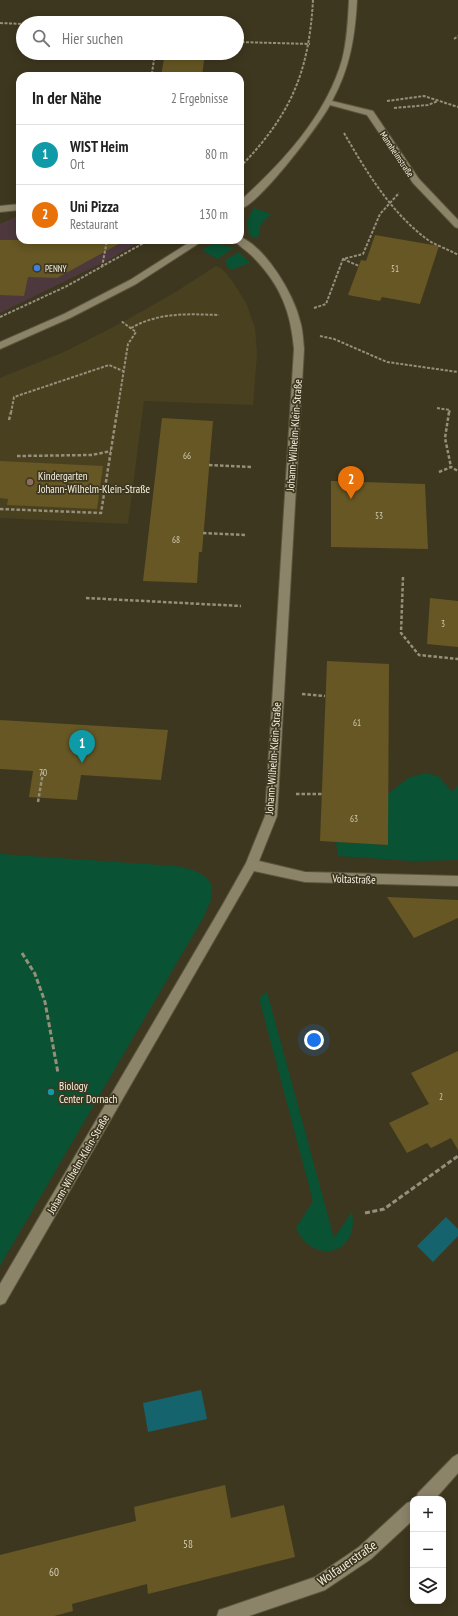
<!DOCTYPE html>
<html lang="de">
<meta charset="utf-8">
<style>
body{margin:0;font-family:"PT Sans Narrow",sans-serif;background:#f2f2f2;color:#222}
.controls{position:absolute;right:12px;bottom:12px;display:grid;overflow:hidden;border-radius:8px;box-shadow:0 2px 10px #0003}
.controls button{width:36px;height:36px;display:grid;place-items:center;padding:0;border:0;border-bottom:1px solid #e0e0e0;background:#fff;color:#222;font:20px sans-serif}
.you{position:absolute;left:314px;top:1040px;width:14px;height:14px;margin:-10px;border:3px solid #fff;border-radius:50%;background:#1a73e8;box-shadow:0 0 0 6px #1a73e833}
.badge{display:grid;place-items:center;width:26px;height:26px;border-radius:50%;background:#666932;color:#fff;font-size:13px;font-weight:700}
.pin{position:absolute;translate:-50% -33px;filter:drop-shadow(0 1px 2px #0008)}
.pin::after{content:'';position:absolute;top:21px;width:14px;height:12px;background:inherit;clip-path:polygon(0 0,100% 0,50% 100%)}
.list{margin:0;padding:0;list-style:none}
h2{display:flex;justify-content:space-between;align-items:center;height:52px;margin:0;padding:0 16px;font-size:17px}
h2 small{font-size:13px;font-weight:400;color:#767676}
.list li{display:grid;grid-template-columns:26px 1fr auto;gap:12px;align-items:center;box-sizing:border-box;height:60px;padding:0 16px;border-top:1px solid #e0e0e0}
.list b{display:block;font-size:15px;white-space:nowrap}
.list p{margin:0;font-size:13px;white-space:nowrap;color:#767676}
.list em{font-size:13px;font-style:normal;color:#767676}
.icon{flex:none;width:22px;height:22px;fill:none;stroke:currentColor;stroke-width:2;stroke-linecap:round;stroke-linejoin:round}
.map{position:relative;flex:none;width:458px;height:1616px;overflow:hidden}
.search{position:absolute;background:#fff;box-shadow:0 2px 10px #0003;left:16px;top:16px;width:228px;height:44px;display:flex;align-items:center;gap:10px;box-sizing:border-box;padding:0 14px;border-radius:22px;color:#767676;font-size:15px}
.panel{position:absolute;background:#fff;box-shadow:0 2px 10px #0003;left:16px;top:72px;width:228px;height:172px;border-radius:12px}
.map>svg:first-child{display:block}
.commercial{fill:#4d393d}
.built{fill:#494020}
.green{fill:#095233}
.water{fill:#15636c}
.building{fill:#665724}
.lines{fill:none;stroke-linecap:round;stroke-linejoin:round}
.minor-casing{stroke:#5c553f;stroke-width:2}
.path-far2{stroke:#958f7b;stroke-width:2;stroke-dasharray:3 1.5;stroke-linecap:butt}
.path-far1{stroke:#958f7b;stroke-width:2.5;stroke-dasharray:3.5 2;stroke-linecap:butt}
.path{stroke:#958f7b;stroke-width:3;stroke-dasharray:5 2.5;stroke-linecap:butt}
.minor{fill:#8c8469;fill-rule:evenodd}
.shop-dot{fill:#3f7fe0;stroke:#3e371f;stroke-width:1.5}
.education-dot{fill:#8d6e63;stroke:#3e371f;stroke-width:1.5}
.culture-dot{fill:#0f9aa8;stroke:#3e371f;stroke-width:1.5}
.labels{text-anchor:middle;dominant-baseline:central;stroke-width:3.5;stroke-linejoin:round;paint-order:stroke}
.far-street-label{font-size:9px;fill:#f7f2e3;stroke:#3e371f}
.far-poi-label{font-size:9px;fill:#f7f2e3;stroke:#3e371f;text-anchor:start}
.number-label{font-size:9px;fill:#d3cbb3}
.street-label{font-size:11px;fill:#f7f2e3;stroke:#3e371f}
.poi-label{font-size:11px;fill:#f7f2e3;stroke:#3e371f;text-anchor:start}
.near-number-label{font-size:11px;fill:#d3cbb3}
.near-street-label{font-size:13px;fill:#f7f2e3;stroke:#3e371f}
</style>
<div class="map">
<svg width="458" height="1616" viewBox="0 0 458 1616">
<rect width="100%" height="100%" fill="#3e371f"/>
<path class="commercial" d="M20 215V240H142L112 258 0 313V224Z"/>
<path class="built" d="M216 266 222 269 233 282 247 305 255 328 257 354 253 405 144 401 128 524 0 518V378L64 352 121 323 174 293Z"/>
<g class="green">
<path d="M254 208 271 214 261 224 258 238 251 237C245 225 247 218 254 208Z"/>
<path d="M217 244 234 248 217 259 202 250 210 245Z"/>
<path d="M239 252 250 263 230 270 225 262V260Z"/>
<path d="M425 773 438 776 452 792 458 785V860L411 861 338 856 336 842 388 845V794L408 778Z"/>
<path d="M0 854 175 866C191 869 203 871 212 885L211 900 203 918 0 1266Z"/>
<path d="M267 992 334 1238 352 1212C360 1255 312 1266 296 1228L313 1201 259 998Z"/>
</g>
<g class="water">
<path d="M446 1217 458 1229V1236L433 1262 417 1246Z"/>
<path d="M201 1390 207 1419 148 1432 143 1403Z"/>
</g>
<g class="building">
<path d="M165 53H205L202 76H161Z"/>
<path d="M375 235 439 246 420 304 382 297 380 301 348 295 361 260 366 261Z"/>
<path d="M0 240H126L57 278 28 277 24 296 0 295Z"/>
<path d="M162 418 213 421 202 552H199L197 583 143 581Z"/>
<path d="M0 461 103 466 97 509 7 505 8 499 0 498Z"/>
<path d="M331 481 425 484 428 549 331 547Z"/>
<path d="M430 598 458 601V647L427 644Z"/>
<path d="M327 661 389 664 388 845 320 841Z"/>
<path d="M0 720 168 730 161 780 81 775 77 800 29 797 33 771 0 769Z"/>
<path d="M387 897 458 900V918L414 938Z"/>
<path d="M458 1051V1150L451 1138 431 1148 427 1143 407 1153 389 1123 429 1104 411 1073Z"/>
<path d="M225 1485 231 1518 284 1505 295 1557 148 1594 147 1584 72 1604 73 1611 54 1616H0V1555L136 1521 134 1507Z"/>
</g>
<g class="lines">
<defs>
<g id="minor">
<path d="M349 0H357C355 37 350 68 332 101L373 111 419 179 458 220V228L455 227 413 183 367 115 330 105C319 125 260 204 240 209V201C282 163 326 116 342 60 347 41 348 20 349 0Z"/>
<path d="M20 204V210L0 212V206Z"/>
<path d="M240 237C266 247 294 295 300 321 303 330 303 340 304 349L277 816 259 861 305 872 458 876V886L305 882 254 871 5 1303 0 1305V1284L223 904 246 863 265 816 294 349C291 313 281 286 255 259 249 252 240 247 234 240H240Z"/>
<path d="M193 240H204L136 284 70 318 0 349V342L64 314 130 280Z"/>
<path d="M458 1454V1473L435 1499H416L418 1493 453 1457Z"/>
<path d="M413 1501V1520L371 1559 325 1590 249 1616H217L219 1610 225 1608 315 1577 359 1547 407 1503Z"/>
</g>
</defs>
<use href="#minor" class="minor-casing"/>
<g class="path-far2">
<path d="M0 23 23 24"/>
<path d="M454 39 458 36"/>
<path d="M237 42 310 44"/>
<path d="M135 76 136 73H152L155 53"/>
<path d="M387 101 424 96 458 107"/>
<path d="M394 108 428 105 438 101"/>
<path d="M344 133C366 171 391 213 428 240 437 246 448 249 458 255"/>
<path d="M240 167C291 115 309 72 313 0"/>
<path d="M343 259 359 266"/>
<path d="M102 267 107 240"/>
<path d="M314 308 326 304 343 259 363 254 380 214 399 193"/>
<path d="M0 317 67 286 149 240"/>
<path d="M131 328C159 312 188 314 219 315"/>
<path d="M320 336 334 339 387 362 458 372"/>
<path d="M437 408 450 410 449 413"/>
<path d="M11 413 14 397 109 365 123 371"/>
<path d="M117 413 128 344 136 332 121 321"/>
</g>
<g class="path-far1">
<path d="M449 412 445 438 451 467"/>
<path d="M9 420 11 412"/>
<path d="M17 456 92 455 111 451"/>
<path d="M209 465 252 467"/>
<path d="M439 472 451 467 458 471"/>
<path d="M0 509 101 513 117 412"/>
<path d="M203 533 247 535"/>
<path d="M403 577 401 633 419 655 458 659"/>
<path d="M86 598 241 606"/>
<path d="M302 694 325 696"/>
<path d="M296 794H322"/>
<path d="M38 802 43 772"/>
</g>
<g class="path">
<path d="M22 953 35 974 45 1002 58 1073"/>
<path d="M365 1213 384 1209 458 1156"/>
</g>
<use href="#minor" class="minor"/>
</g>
<circle class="shop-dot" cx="37" cy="268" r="4"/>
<circle class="education-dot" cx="30" cy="482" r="4"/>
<circle class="culture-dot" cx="51" cy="1092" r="4"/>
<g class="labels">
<g class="far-street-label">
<text transform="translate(397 154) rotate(56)">Mannheimstraße</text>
</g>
<g class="far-poi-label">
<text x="45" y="268">PENNY</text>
</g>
<g class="number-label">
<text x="395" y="268">51</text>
<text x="187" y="455">66</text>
<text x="379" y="515">53</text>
<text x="176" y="539">68</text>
<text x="443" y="623">3</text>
<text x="357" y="722">61</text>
<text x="43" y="772">70</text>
<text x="354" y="818">63</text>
<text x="441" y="1096">2</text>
</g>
<g class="street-label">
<text transform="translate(294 435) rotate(-86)">Johann-Wilhelm-Klein-Straße</text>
<text transform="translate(273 758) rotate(-86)">Johann-Wilhelm-Klein-Straße</text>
<text transform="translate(354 879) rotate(2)">Voltastraße</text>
<text transform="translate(78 1164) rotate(-60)">Johann-Wilhelm-Klein-Straße</text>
</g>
<g class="poi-label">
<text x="38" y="476">Kindergarten<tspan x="38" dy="13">Johann-Wilhelm-Klein-Straße</tspan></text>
<text x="59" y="1086">Biology<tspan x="59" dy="13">Center Dornach</tspan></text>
</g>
<g class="near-number-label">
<text x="188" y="1544">58</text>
<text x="54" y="1572">60</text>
</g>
<g class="near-street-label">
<text transform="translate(347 1563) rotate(-35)">Wolfauerstraße</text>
</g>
</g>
</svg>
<div class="controls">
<button>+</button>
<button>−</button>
<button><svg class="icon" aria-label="layers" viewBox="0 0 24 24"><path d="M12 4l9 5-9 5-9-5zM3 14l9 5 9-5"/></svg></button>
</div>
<div class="you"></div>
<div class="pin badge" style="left:82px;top:763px;background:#0f9aa8">1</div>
<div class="pin badge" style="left:351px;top:499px;background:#e8710a">2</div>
<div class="search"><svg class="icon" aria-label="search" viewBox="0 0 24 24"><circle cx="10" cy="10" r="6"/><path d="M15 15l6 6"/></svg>Hier suchen</div>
<section class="panel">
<h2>In der Nähe<small>2 Ergebnisse</small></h2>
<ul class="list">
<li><span class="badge" style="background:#0f9aa8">1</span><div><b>WIST Heim</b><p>Ort</p></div><em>80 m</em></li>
<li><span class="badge" style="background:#e8710a">2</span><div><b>Uni Pizza</b><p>Restaurant</p></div><em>130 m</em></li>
</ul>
</section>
</div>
